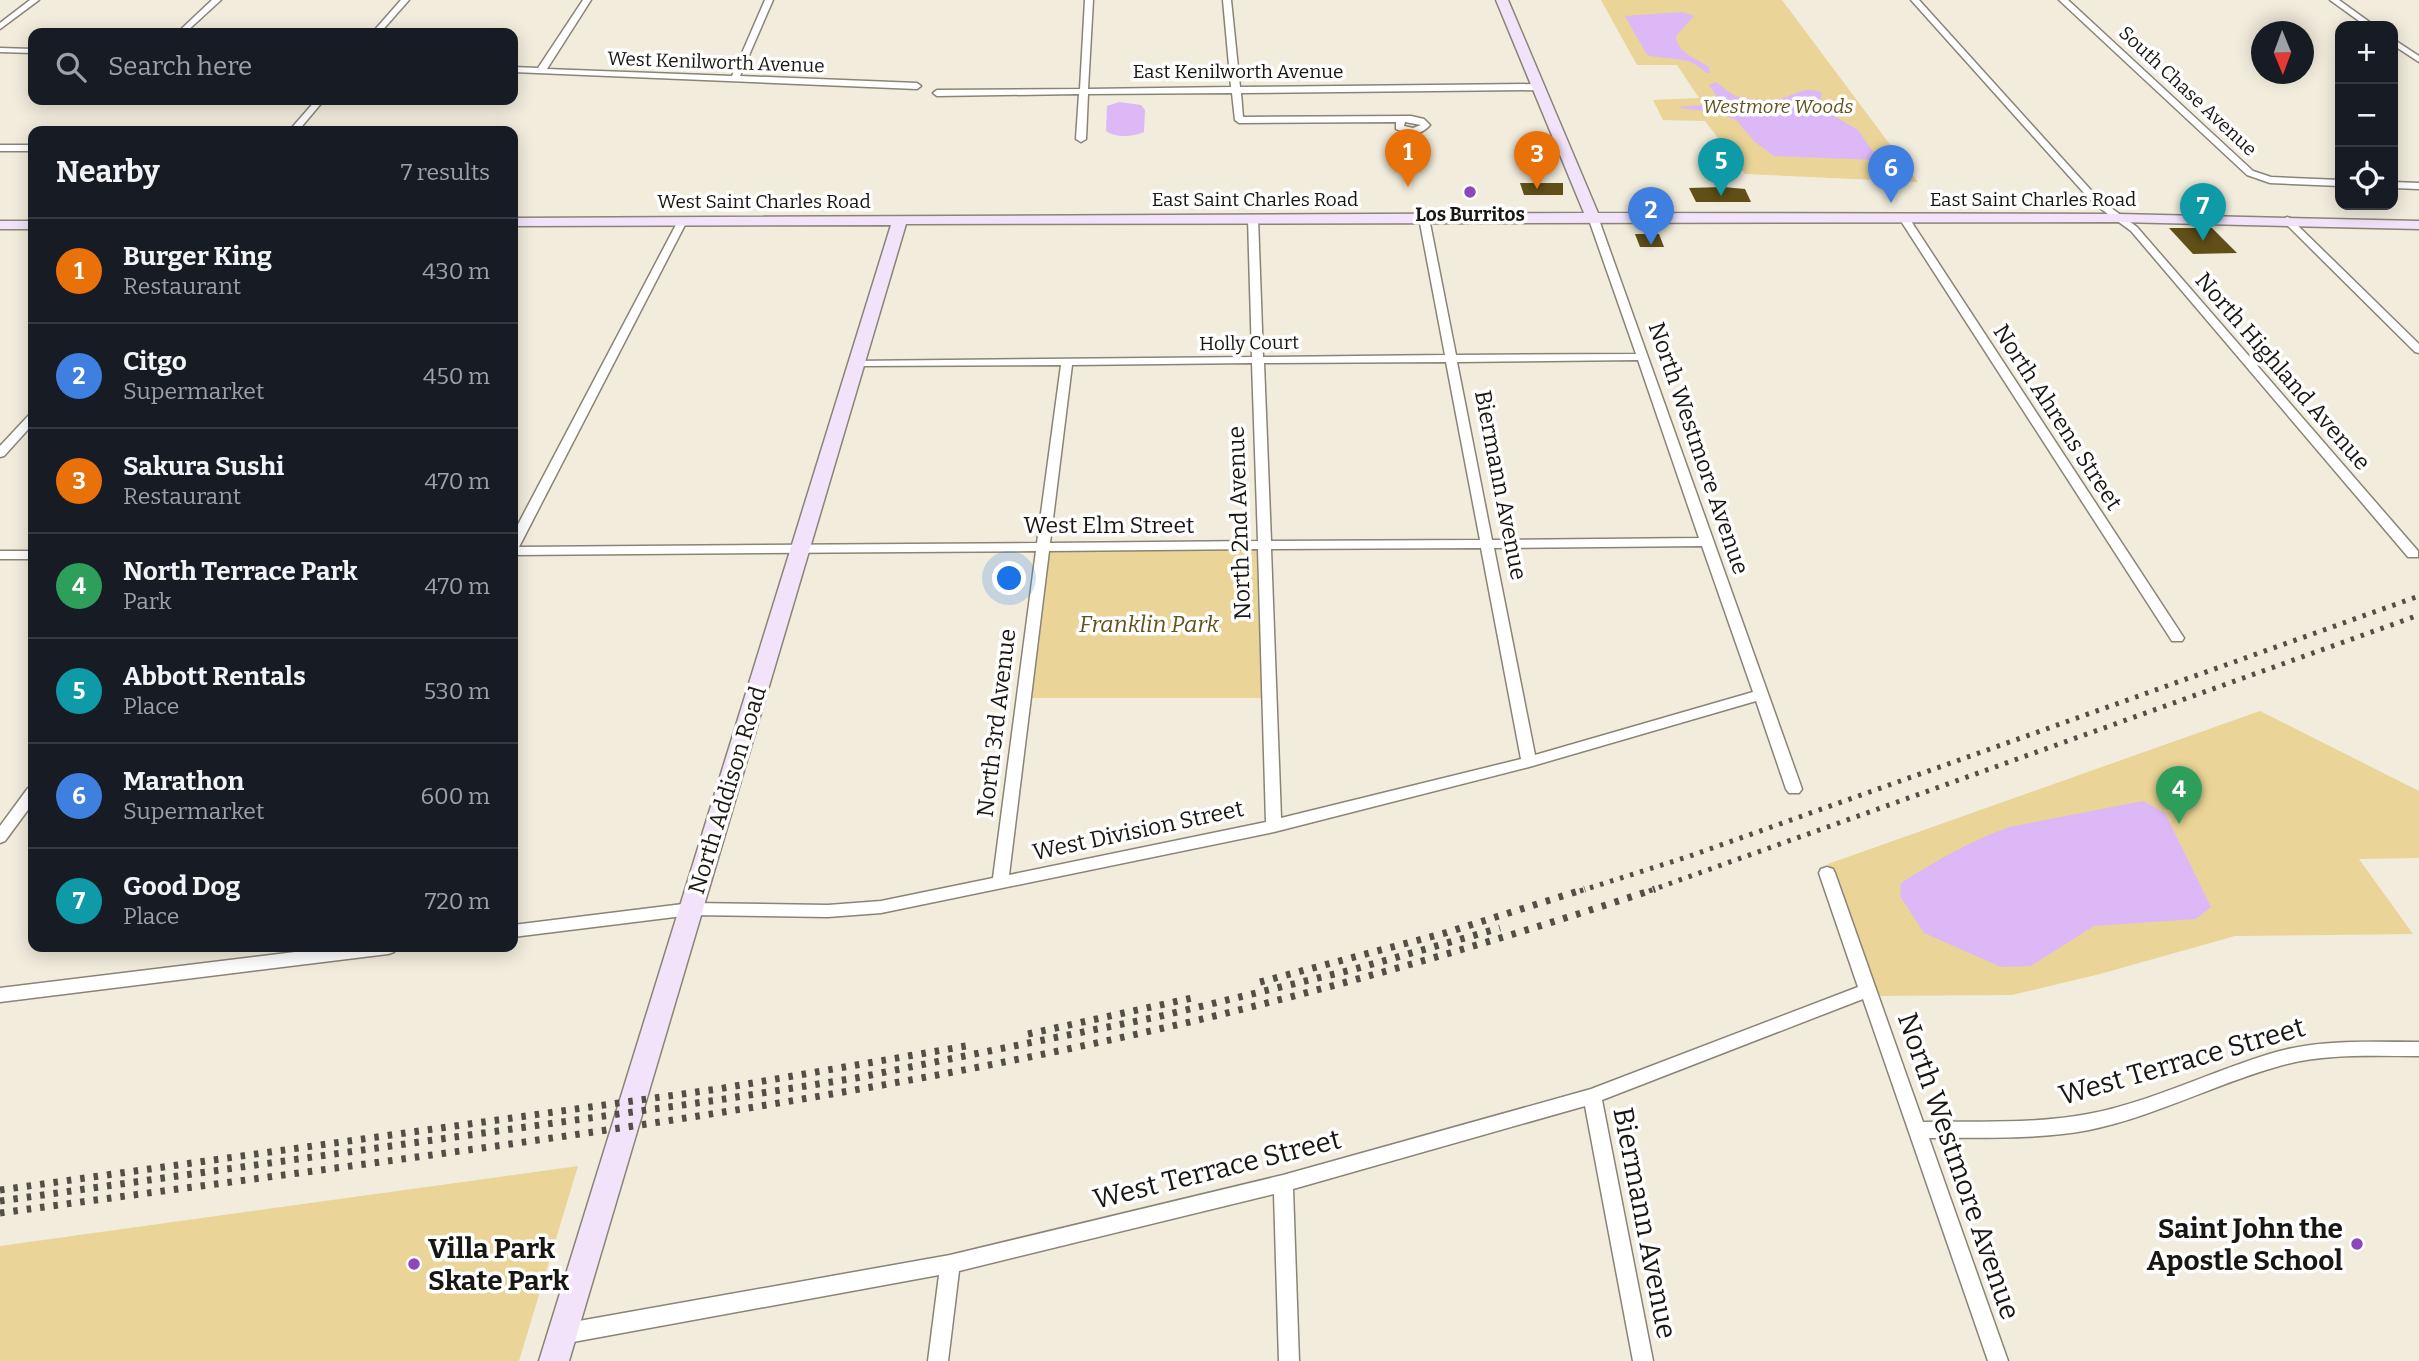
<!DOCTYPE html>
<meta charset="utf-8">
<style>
body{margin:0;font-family:Bitter,serif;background:#242831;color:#f1f3f6}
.controls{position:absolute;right:21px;top:21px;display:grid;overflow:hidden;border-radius:14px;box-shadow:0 4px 18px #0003}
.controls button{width:63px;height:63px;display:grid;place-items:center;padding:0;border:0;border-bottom:2px solid #363941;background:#171b24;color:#f1f3f6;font:35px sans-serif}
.compass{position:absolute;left:2251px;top:21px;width:63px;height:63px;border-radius:50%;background:#171b24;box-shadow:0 4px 18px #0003;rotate:179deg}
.you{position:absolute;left:1010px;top:579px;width:24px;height:24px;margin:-18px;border:5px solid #fff;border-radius:50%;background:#1a73e8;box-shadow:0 0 0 10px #1a73e833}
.badge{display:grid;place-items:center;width:46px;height:46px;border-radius:50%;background:#8f46b9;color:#fff;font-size:23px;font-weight:700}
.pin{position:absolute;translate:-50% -58px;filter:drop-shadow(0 2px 4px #0008)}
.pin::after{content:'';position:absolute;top:37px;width:24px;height:21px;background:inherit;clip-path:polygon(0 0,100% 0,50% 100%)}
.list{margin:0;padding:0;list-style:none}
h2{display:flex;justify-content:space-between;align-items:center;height:91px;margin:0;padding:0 28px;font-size:30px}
h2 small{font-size:23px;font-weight:400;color:#9ea1a6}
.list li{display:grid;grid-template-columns:46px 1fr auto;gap:21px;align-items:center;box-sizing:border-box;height:105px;padding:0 28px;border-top:2px solid #363941}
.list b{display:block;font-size:26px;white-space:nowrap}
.list p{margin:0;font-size:23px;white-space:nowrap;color:#9ea1a6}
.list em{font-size:23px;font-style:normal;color:#9ea1a6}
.icon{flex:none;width:38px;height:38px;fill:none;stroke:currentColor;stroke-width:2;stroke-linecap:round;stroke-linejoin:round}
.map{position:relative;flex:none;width:2419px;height:1361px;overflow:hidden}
.search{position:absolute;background:#171b24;box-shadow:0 4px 18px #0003;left:28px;top:28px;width:490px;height:77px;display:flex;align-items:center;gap:18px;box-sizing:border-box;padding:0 24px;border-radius:14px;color:#9ea1a6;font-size:26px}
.panel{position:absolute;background:#171b24;box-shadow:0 4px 18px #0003;left:28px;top:126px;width:490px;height:826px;border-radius:14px}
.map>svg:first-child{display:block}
.green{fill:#ead497}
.water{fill:#ddb8f7}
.building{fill:#614f18}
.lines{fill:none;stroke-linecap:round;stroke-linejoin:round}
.street-casing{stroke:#898476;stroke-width:3}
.secondary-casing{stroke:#898476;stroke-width:3}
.street{fill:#fff;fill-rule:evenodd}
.secondary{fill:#f2e3fb;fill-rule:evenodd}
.rail-far1{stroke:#524f47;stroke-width:5;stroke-dasharray:3.5 7;stroke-linecap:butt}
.rail{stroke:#524f47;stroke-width:7;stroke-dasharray:4.5 9;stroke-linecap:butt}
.poi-dot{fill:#8f46b9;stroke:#fff;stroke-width:2.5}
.labels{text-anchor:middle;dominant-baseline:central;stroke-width:7;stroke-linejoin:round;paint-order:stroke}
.far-street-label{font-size:19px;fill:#191712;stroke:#fff}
.far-park-label{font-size:19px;font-style:italic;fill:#63521c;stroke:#fff}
.far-poi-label{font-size:19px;font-weight:bold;fill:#191712;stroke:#fff}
.street-label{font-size:23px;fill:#191712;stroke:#fff}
.park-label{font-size:23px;font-style:italic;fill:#63521c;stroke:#fff}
.near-street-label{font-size:28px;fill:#191712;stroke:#fff}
.near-poi-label{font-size:28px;font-weight:bold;fill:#191712;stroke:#fff;text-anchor:end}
</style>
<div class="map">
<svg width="2419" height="1361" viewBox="0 0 2419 1361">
<rect width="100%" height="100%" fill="#f1ecdc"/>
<g class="green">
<path d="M1601 0H1782L1918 182 1745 174 1705 121 1663 120 1653 100 1699 98 1677 65H1637Z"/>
<path d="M1259 548 1263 698H1027L1047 549Z"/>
<path d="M2260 711 2419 791V858L2359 859 2413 934 2235 936 2100 974 2012 995 1875 996 1828 864Z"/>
<path d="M578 1166 519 1361H0V1246Z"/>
</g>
<g class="water">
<path d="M1683 12 1694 16 1676 36C1677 53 1696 58 1709 67L1710 73H1706C1688 54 1670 61 1647 55L1625 16Z"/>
<path d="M1716 82C1721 85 1724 89 1729 92 1740 100 1760 101 1773 100 1792 99 1803 83 1822 93L1819 107 1858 130 1879 160 1774 156 1755 142 1736 120 1715 112 1678 108C1689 103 1706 110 1717 97L1709 85Z"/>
<path d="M1119 102 1141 105 1145 110 1144 132C1133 137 1115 138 1106 131L1107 106Z"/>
<path d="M2143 801 2165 813 2211 907 2196 919 2094 926 2031 966 2001 967 1924 933 1900 896 1901 883C1935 861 1971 841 2009 827Z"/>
</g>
<g class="building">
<path d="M1520 183H1563V195H1524Z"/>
<path d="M1723 187 1745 189 1751 202H1696L1689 188Z"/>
<path d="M2169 228H2212L2237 253 2193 254Z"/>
<path d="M1635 234H1659L1664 247H1640Z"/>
</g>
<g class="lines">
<defs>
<g id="street">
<path d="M30 0H39L0 29V23Z"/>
<path d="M212 0H221L185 33H177Z"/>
<path d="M401 0H409L380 33H372Z"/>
<path d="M583 0H591L547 69 732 76 765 0H773L740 76 917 83 921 86 917 89 513 72V67L538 68Z"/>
<path d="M1085 0H1093L1088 89 1231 87 1223 0H1231L1240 87 1538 84 1542 87 1538 90 1241 93 1243 117 1411 116 1424 119 1430 125C1421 136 1408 135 1396 129V122L1239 123 1235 120 1232 93 1088 94 1086 139 1081 142 1076 139 1079 94 937 96 933 93 937 90 1080 89ZM1405 122 1421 125 1413 128 1404 126Z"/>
<path d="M1911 0H1919L2099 199 2137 227 2418 551V557H2408L2131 231 2093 203Z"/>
<path d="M2059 0H2068L2253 171 2271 177 2340 180V186L2270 183 2247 175Z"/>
<path d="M2330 0H2339L2375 26H2366Z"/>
<path d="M2393 39 2419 56V62L2393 45Z"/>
<path d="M0 48 33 49V53L0 52Z"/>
<path d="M316 100H324L298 131H289Z"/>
<rect x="0" y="145" width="33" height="6"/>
<path d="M2393 182 2419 183V189L2393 188Z"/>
<path d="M1593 214 1598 217 1802 789 1799 793H1789L1786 789 1756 701 1529 767 1274 832 881 913 828 917 691 915 513 937V925L691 903 828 905 881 901 993 878 1036 551 513 555V534L679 219 687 221 519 547 1037 543 1061 365 856 366 850 363 852 361 1252 357 1248 218 1253 215 1258 218 1263 357 1445 355 1419 218 1424 215 1429 218 1456 355 1636 354 1588 217ZM1638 360 1699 538 1492 540 1457 362ZM1446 362 1480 540 1271 541 1264 363ZM1252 363 1258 541 1050 543 1072 365ZM1702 546 1753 692 1535 755 1494 548ZM1481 548 1521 759 1281 818 1271 549ZM1258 549 1266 822 1009 875 1049 551Z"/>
<path d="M1904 215 1909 218 2182 635 2184 638 2182 641H2172L1899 218Z"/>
<path d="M2287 217 2290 218 2419 344V353L2415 352 2284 222 2282 220Z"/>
<path d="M33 414V424L4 456 0 457V446L29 415Z"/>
<rect x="0" y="551" width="33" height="8"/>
<path d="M33 786V803L5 841 0 843V826L28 788Z"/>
<path d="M1827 867 1833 869 1835 873 1923 1122C1978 1121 2035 1124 2088 1114 2152 1102 2214 1070 2276 1052 2321 1039 2372 1042 2419 1042V1056C2372 1056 2321 1053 2276 1067 2213 1085 2153 1117 2089 1130 2037 1140 1981 1137 1929 1138L2008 1361H1988L1863 999 1602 1100 1653 1361H1633L1585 1106 1293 1189 1299 1361H1279L1274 1194 959 1271 948 1361H928L939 1275 562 1344 555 1341 552 1334 555 1327 562 1324 950 1255 1283 1175 1591 1089 1858 987 1819 873 1821 869Z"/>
<path d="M336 947H396L394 952 388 954 0 1002V988Z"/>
</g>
<g id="secondary">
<path d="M1496 0H1508L1598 213 2118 214 2419 221V229L2118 222 906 224 569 1361H539L891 225 513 226V218L1584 213Z"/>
<rect x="0" y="221" width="33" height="8"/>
</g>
</defs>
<use href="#street" class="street-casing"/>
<use href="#secondary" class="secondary-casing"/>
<use href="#street" class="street"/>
<use href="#secondary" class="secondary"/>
<g class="rail-far1">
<path d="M1580 891 1690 856 2419 596"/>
<path d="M1649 891 2419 615"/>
</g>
<g class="rail">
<path d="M1260 982 1445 933 1585 889"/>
<path d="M1028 1034 1192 998"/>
<path d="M0 1190 718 1089 966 1046"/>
<path d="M0 1201 718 1100 856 1078 1157 1017 1355 969 1500 928"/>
<path d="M0 1213C400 1158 805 1113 1198 1020 1352 983 1504 939 1655 889"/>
</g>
</g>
<g class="poi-dot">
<circle cx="1470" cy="192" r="7"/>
<circle cx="2357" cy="1244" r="7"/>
<circle cx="414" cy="1264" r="7"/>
</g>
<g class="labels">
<g class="far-street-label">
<text transform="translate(716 62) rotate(2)">West Kenilworth Avenue</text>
<text x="1238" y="71">East Kenilworth Avenue</text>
<text transform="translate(2188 91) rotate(43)">South Chase Avenue</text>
<text x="1255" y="199">East Saint Charles Road</text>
<text x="2033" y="199">East Saint Charles Road</text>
<text x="764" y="201">West Saint Charles Road</text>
<text transform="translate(1249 343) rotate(-1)">Holly Court</text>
</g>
<g class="far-park-label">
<text x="1778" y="106">Westmore Woods</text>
</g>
<g class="far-poi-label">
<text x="1470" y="214">Los Burritos</text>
</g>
<g class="street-label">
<text transform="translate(2283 371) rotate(49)">North Highland Avenue</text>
<text transform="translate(2058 417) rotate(57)">North Ahrens Street</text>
<text transform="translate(1699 448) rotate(71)">North Westmore Avenue</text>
<text transform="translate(1501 485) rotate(79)">Biermann Avenue</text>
<text transform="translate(1239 523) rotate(-92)">North 2nd Avenue</text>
<text x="1109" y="525">West Elm Street</text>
<text transform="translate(996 723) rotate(-83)">North 3rd Avenue</text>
<text transform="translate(727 790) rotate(-73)">North Addison Road</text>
<text transform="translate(1138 830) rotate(-12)">West Division Street</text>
</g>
<g class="park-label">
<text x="1149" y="624">Franklin Park</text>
</g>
<g class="near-street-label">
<text transform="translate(2182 1061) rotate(-16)">West Terrace Street</text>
<text transform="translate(1959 1166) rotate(71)">North Westmore Avenue</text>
<text transform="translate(1217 1169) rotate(-14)">West Terrace Street</text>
<text transform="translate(1645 1223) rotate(79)">Biermann Avenue</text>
</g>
<g class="near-poi-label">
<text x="2343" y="1228">Saint John the<tspan x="2343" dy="32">Apostle School</tspan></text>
<text x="428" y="1248" text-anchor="start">Villa Park<tspan x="428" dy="32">Skate Park</tspan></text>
</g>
</g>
</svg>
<div class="controls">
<button>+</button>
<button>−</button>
<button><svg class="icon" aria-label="locate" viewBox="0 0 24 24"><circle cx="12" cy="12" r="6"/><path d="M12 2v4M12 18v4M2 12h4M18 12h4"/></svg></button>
</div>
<svg class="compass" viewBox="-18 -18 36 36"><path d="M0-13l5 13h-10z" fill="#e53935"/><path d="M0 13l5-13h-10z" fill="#9ea1a6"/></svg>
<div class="you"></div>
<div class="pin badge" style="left:1408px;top:187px;background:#e8710a">1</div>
<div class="pin badge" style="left:1651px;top:245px;background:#3f7fe0">2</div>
<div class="pin badge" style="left:1537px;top:189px;background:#e8710a">3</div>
<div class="pin badge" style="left:2179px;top:824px;background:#2e9e5b">4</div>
<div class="pin badge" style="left:1721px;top:196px;background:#0f9aa8">5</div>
<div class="pin badge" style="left:1891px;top:203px;background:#3f7fe0">6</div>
<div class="pin badge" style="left:2203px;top:241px;background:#0f9aa8">7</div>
<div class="search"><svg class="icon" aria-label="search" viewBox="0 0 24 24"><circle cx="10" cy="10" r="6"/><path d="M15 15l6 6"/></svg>Search here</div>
<section class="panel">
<h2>Nearby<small>7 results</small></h2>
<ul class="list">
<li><span class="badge" style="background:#e8710a">1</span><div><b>Burger King</b><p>Restaurant</p></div><em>430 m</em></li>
<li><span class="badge" style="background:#3f7fe0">2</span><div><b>Citgo</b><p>Supermarket</p></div><em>450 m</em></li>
<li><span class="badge" style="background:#e8710a">3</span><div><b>Sakura Sushi</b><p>Restaurant</p></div><em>470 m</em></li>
<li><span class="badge" style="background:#2e9e5b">4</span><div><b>North Terrace Park</b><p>Park</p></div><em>470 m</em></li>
<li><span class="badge" style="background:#0f9aa8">5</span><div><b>Abbott Rentals</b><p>Place</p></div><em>530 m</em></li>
<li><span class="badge" style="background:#3f7fe0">6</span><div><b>Marathon</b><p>Supermarket</p></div><em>600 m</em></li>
<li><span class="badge" style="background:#0f9aa8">7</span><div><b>Good Dog</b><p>Place</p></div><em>720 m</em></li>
</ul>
</section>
</div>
